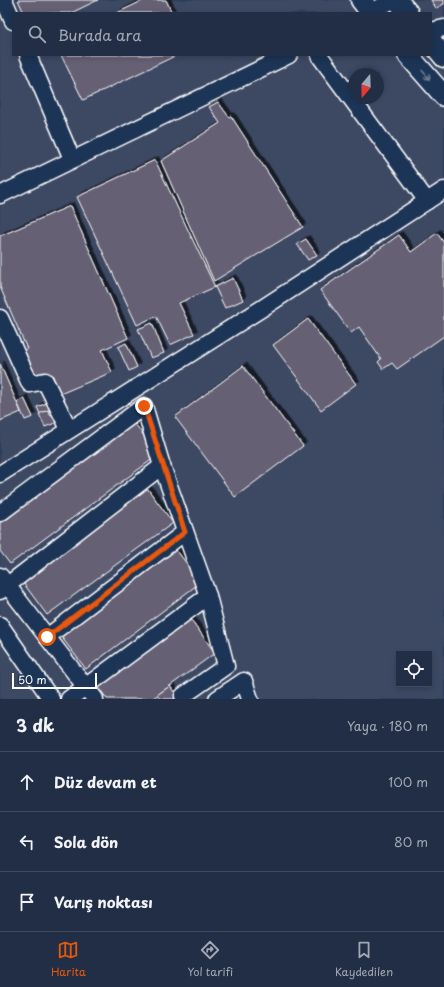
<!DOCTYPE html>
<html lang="tr">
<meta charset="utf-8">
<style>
body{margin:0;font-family:"Playpen Sans",sans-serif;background:#29364d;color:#f1f3f6}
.controls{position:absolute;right:12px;bottom:12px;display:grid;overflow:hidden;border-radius:0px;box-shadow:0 2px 6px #0003}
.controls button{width:36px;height:36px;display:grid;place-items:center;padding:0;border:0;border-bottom:1px solid #3e4a5f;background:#212e46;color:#f1f3f6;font:20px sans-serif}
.compass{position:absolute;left:348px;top:68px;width:36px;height:36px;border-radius:50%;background:#212e46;box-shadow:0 2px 6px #0003;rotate:199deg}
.scale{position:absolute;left:12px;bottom:10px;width:85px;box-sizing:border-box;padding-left:4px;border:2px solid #fff;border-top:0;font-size:11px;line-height:14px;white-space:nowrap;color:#fff;-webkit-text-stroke:3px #1d3557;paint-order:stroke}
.stop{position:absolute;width:12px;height:12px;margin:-9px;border:3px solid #ea580c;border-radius:50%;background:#fff}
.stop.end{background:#ea580c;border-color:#fff;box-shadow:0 1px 4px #0008}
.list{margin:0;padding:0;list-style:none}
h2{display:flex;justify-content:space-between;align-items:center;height:52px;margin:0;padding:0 16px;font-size:17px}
h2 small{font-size:13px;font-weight:400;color:#a2a8b3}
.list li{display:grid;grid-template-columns:26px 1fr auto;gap:12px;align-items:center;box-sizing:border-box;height:60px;padding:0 16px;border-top:1px solid #3e4a5f}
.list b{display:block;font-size:15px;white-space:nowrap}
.list em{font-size:13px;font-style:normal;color:#a2a8b3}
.icon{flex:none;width:22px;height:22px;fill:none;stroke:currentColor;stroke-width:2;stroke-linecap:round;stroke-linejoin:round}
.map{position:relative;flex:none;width:444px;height:699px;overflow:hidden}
.search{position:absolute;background:#212e46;box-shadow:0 2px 6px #0003;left:12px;right:12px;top:12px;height:44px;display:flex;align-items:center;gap:10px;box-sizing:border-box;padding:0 14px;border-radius:0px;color:#a2a8b3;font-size:15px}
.sheet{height:232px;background:#212e46}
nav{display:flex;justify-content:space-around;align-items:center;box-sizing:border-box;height:56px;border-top:1px solid #3e4a5f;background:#212e46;font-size:11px;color:#a2a8b3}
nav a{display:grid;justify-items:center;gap:2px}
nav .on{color:#ea580c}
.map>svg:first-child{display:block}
.built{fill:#3d4864;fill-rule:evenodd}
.building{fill:#666174;stroke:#fff;filter:url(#shadow)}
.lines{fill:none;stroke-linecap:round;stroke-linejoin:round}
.minor-casing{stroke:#fff;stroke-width:19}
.major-casing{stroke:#fff;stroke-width:23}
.minor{stroke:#1d3557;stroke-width:16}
.major{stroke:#1d3557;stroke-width:20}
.oneway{stroke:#6c7c92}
.route{stroke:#ea580c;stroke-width:5}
</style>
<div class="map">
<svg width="444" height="699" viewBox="0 0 444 699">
<defs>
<filter id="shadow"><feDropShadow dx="3.5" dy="-3.5" stdDeviation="0" flood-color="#0009"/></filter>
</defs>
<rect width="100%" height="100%" fill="#2c3e5d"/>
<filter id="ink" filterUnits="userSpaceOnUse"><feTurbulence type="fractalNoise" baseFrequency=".025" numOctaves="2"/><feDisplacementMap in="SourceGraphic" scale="8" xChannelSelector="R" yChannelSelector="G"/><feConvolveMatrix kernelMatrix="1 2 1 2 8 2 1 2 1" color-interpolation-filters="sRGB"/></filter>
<g filter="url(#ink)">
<path class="built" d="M0 0H444V699H0ZM13 13H431V55H13ZM354 74H378V98H354ZM399 654H429V684H399Z"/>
<g class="building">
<path d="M18 0H98L71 13H24Z"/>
<path d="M144 0H166L172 13H117Z"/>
<path d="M431 0H444V4L436 8Z"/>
<path d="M61 55H177L83 100Z"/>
<path d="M218 102 229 117 231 116 303 227 214 281 161 161 220 123 209 107Z"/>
<path d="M155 160 215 287 179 303 194 334 170 345 156 316 137 325 77 197Z"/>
<path d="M70 206 128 338 102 350 112 372 60 394 52 374 36 380 23 351 27 349 0 287V236Z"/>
<path d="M437 233 444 243V336L397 369 392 363 383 369 378 362 381 359 359 327 351 333 320 290 399 235 411 252Z"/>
<path d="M306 239 317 255 308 260 297 244Z"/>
<path d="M233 278 243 300 225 308 215 287Z"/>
<path d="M308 319 356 384 321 410 273 345Z"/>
<path d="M152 323 164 353 151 358 138 329Z"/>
<path d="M126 343 137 367 129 371 118 347Z"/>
<path d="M0 364 21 412 0 421Z"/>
<path d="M243 366 303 446 235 497 175 417Z"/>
<path d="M24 398 33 417 25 420 17 402Z"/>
<path d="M47 403 50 410 40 414 37 407Z"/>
<path d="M48 410 50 415 56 413 60 421 45 427 39 414Z"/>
<path d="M133 421 158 455 10 564 0 551V519Z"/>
<path d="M147 488 173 523 47 615 21 580Z"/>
<path d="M174 547 201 582 86 669 59 634Z"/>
<path d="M190 618 215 653 152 699H107L97 685Z"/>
<path d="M170 686 179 699H160L157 695Z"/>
</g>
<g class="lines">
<defs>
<g id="minor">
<path d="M4 0 13 21"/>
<path d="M371 13 392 0"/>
<path d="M431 31 444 28"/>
<path d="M28 55 72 159"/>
<path d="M319 55 427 201"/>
<path d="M0 195 289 55"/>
<path d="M0 318 30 384 45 381 69 429"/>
<path d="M0 474 261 309 444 190"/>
<path d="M0 513 144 406 162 466 208 596 226 666 183 696"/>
<path d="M0 576 95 699"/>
<path d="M0 591 162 466"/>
<path d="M0 625 51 699"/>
<path d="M47 637 185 532"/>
<path d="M69 699 208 596"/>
<path d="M217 699 244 681 250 699"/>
</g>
<g id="major">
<path d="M361 0 371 13"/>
<path d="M397 0 408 13"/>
<path d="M431 41 444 57"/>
<path d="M408 55 444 96"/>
</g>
</defs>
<use href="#minor" class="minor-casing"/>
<use href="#major" class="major-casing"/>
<use href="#minor" class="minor"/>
<use href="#major" class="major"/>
</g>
<defs><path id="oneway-shaft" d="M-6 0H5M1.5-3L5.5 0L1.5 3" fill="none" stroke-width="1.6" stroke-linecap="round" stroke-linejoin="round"/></defs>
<use class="oneway" href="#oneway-shaft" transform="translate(426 75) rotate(49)"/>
</g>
<g class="lines" filter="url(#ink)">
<path class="route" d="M47 637 185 532 144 406"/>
</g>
</svg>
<div class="controls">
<button><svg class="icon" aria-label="locate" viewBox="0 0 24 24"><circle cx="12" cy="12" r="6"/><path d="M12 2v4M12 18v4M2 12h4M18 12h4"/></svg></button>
</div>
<svg class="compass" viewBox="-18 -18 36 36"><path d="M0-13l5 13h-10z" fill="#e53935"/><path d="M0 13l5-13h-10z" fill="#a2a8b3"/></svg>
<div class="scale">50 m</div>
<div class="stop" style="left:47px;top:637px"></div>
<div class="stop end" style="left:144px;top:406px"></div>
<div class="search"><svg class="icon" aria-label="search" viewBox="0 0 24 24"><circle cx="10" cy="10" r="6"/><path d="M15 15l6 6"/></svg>Burada ara</div>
</div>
<section class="sheet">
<h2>3 dk<small>Yaya · 180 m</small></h2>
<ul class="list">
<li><svg class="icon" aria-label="ahead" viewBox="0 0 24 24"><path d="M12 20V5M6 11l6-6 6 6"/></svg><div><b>Düz devam et</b></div><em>100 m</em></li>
<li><svg class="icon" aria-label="left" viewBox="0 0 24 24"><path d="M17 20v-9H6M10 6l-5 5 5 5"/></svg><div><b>Sola dön</b></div><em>80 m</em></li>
<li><svg class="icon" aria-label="arrive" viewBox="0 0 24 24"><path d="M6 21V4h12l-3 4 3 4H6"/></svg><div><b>Varış noktası</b></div></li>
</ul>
</section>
<nav>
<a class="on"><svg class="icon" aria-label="map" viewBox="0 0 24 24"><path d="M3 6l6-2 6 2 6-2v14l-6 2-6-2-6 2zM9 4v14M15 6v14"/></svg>Harita</a>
<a><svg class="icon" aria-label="directions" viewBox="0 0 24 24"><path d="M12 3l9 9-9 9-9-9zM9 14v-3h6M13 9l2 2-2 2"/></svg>Yol tarifi</a>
<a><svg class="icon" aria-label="saved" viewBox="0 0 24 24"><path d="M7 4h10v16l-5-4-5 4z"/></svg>Kaydedilen</a>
</nav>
